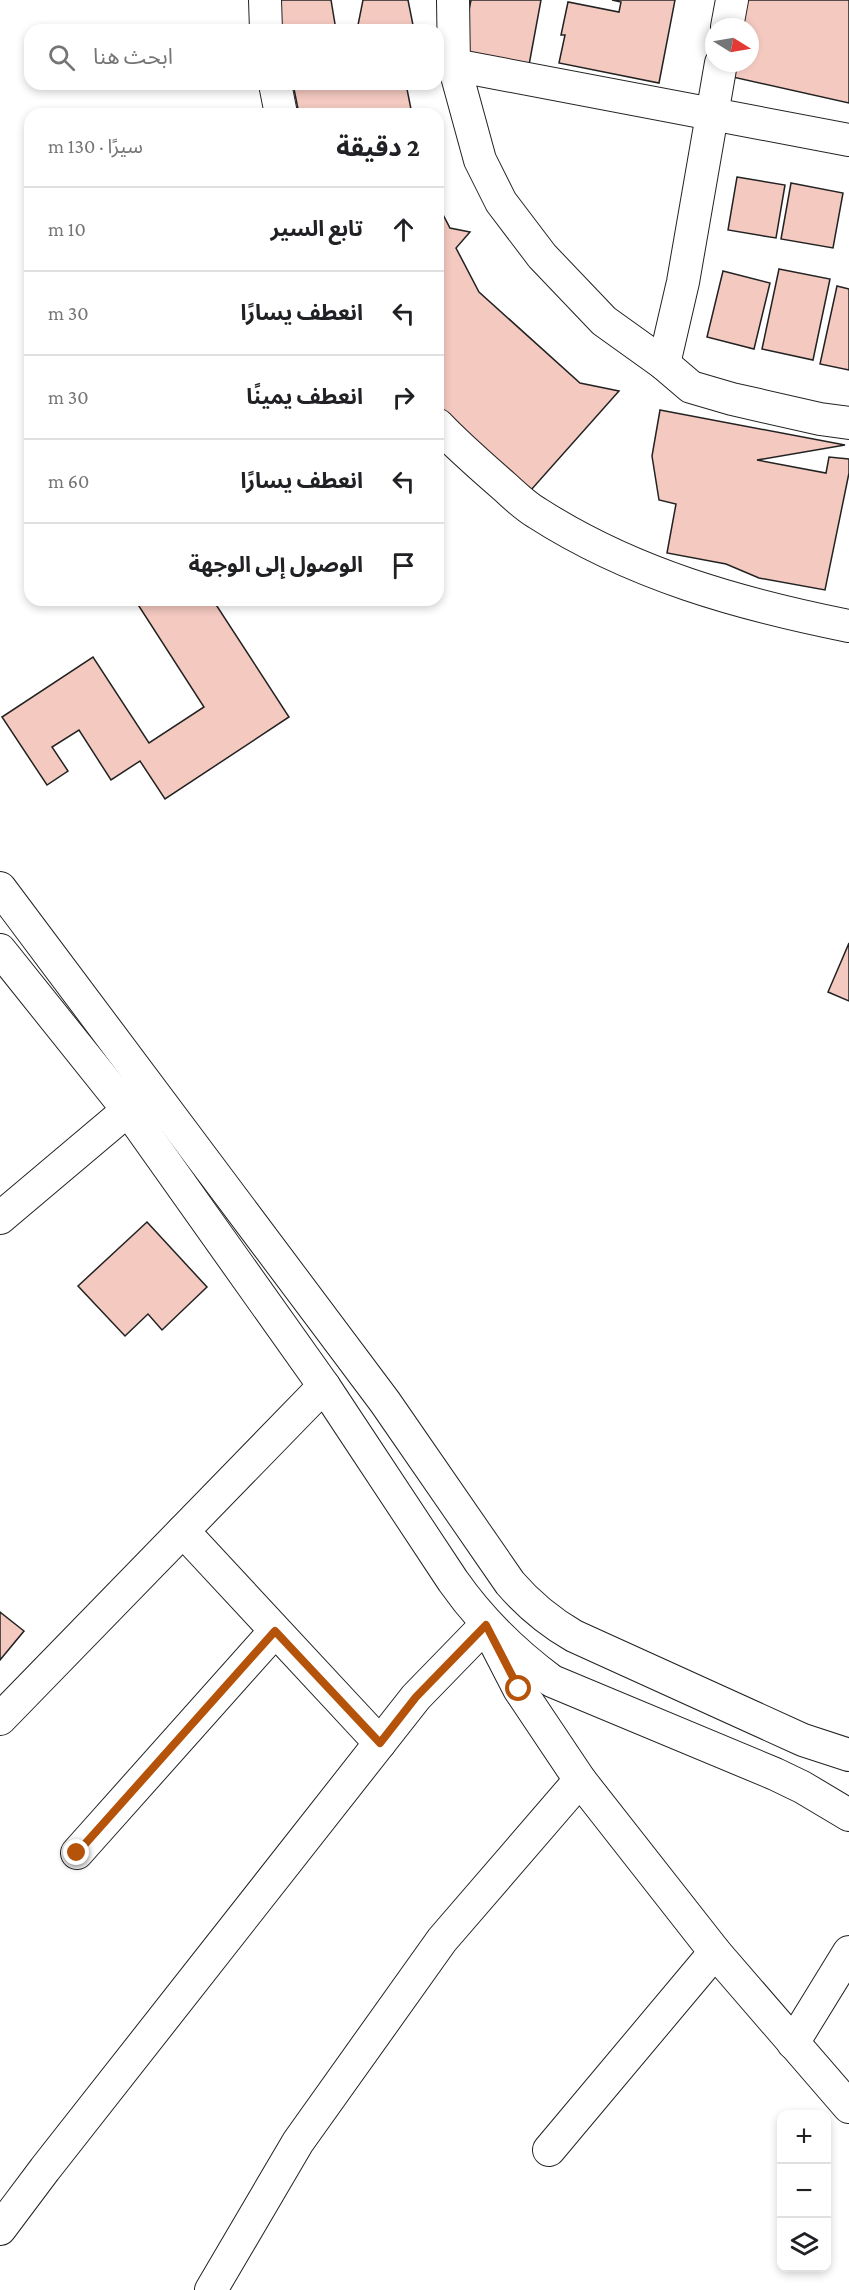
<!DOCTYPE html>
<html lang="ar">
<meta charset="utf-8">
<style>
body{margin:0;font-family:"Crimson Pro","Noto Sans Arabic",serif;background:#f2f2f2;color:#202124;direction:rtl}
.controls{position:absolute;right:18px;bottom:18px;display:grid;overflow:hidden;border-radius:12px;box-shadow:0 3px 9px #0003}
.controls button{width:54px;height:54px;display:grid;place-items:center;padding:0;border:0;border-bottom:2px solid #e0e0e0;background:#fff;color:#202124;font:30px sans-serif}
.compass{position:absolute;left:705px;top:18px;width:54px;height:54px;border-radius:50%;background:#fff;box-shadow:0 3px 9px #0003;rotate:101deg}
.stop{position:absolute;width:18px;height:18px;margin:-14px;border:4px solid #b45309;border-radius:50%;background:#fff}
.stop.end{background:#b45309;border-color:#fff;box-shadow:0 2px 6px #0008}
.list{margin:0;padding:0;list-style:none}
h2{display:flex;justify-content:space-between;align-items:center;height:78px;margin:0;padding:0 24px;font-size:26px}
h2 small{font-size:20px;font-weight:400;color:#757577}
.list li{display:grid;grid-template-columns:39px 1fr auto;gap:18px;align-items:center;box-sizing:border-box;height:84px;padding:0 24px;border-top:2px solid #e0e0e0}
.list b{display:block;font-size:22px;white-space:nowrap}
.list em{font-size:20px;font-style:normal;color:#757577}
.icon{flex:none;width:33px;height:33px;fill:none;stroke:currentColor;stroke-width:2;stroke-linecap:round;stroke-linejoin:round}
.map{position:relative;flex:none;width:849px;height:2290px;overflow:hidden;direction:ltr}
.search{position:absolute;background:#fff;box-shadow:0 3px 9px #0003;left:24px;top:24px;width:420px;height:66px;display:flex;align-items:center;gap:15px;box-sizing:border-box;padding:0 21px;border-radius:18px;color:#757577;font-size:22px}
.panel{position:absolute;background:#fff;box-shadow:0 3px 9px #0003;left:24px;top:108px;width:420px;height:498px;border-radius:18px;direction:rtl}
.map>svg:first-child{display:block}
.building{fill:#f3c9c0;stroke:#222;stroke-width:1.5}
.lines{fill:none;stroke-linecap:round;stroke-linejoin:round}
.minor-casing{stroke:#222;stroke-width:34}
.minor{stroke:#fff;stroke-width:32}
.route{stroke:#b45309;stroke-width:8}
</style>
<div class="map">
<svg width="849" height="2290" viewBox="0 0 849 2290">
<rect width="100%" height="100%" fill="#fff"/>
<g class="building">
<path d="M271 0H331L336 30H271Z"/>
<path d="M363 0H408L414 30H357Z"/>
<path d="M471 0H541L529 65 461 51Z"/>
<path d="M612 0H675L659 83 559 63 565 35H561L568 2 619 12 621 2Z"/>
<path d="M722 0H849V103L706 71 714 37V63H750V27H716Z"/>
<path d="M293 84H402L407 89 412 114H299Z"/>
<path d="M737 177 785 185 776 238 728 230Z"/>
<path d="M791 183 843 193 833 248 781 239Z"/>
<path d="M438 205 450 228 470 232 456 248 479 292 580 383 619 391 531 490 438 406Z"/>
<path d="M779 269 830 279 813 360 762 349Z"/>
<path d="M723 271 770 283 754 349 707 337Z"/>
<path d="M837 286 849 289V370L820 364Z"/>
<path d="M660 410 845 445 757 460 826 473 829 457 849 459V473L825 590 759 578 726 564 667 553 676 504 659 500 652 456Z"/>
<path d="M135 600H213L289 717 165 799 140 761 111 780 79 730 52 747 68 771 47 785 2 717 93 657 149 743 204 707Z"/>
<path d="M849 943V1001L828 992Z"/>
<path d="M147 1222 207 1287 162 1330 148 1314 125 1336 78 1286Z"/>
<path d="M0 1612 24 1631 0 1660Z"/>
</g>
<g class="lines">
<defs>
<g id="minor">
<path d="M265 0 266 30"/>
<path d="M453 0 454 65 480 160 501 202 542 256 604 321 664 364 691 387 732 399 820 419 849 423"/>
<path d="M727 27 732 0"/>
<path d="M454 65 849 140"/>
<path d="M275 84 281 114"/>
<path d="M664 364 683 282 721 63"/>
<path d="M438 425C459 447 482 467 505 487 515 496 525 506 537 513 632 574 739 604 849 626"/>
<path d="M0 888 385 1402 510 1583C529 1605 548 1621 574 1636L803 1740 849 1755"/>
<path d="M0 950 128 1110 324 1386 453 1581C481 1621 513 1652 552 1681L775 1774 802 1787 849 1815"/>
<path d="M0 1218 128 1110"/>
<path d="M183 1531 380 1743"/>
<path d="M0 1719 324 1386"/>
<path d="M77 1853 275 1631"/>
<path d="M793 2043 849 1952"/>
<path d="M549 2150 715 1952"/>
<path d="M0 2229 45 2169 416 1697 486 1625 519 1689 580 1780 715 1952 849 2107"/>
<path d="M211 2290 298 2142 442 1940 580 1780"/>
</g>
</defs>
<use href="#minor" class="minor-casing"/>
<use href="#minor" class="minor"/>
</g>
<g class="lines">
<path class="route" d="M77 1853 275 1631 380 1743 416 1697 486 1625 519 1689"/>
</g>
</svg>
<div class="controls">
<button>+</button>
<button>−</button>
<button><svg class="icon" aria-label="layers" viewBox="0 0 24 24"><path d="M12 4l9 5-9 5-9-5zM3 14l9 5 9-5"/></svg></button>
</div>
<svg class="compass" viewBox="-18 -18 36 36"><path d="M0-13l5 13h-10z" fill="#e53935"/><path d="M0 13l5-13h-10z" fill="#757577"/></svg>
<div class="stop" style="left:519px;top:1689px"></div>
<div class="stop end" style="left:77px;top:1853px"></div>
<div class="search"><svg class="icon" aria-label="search" viewBox="0 0 24 24"><circle cx="10" cy="10" r="6"/><path d="M15 15l6 6"/></svg>ابحث هنا</div>
<section class="panel">
<h2>2 دقيقة<small>سيرًا · 130 m</small></h2>
<ul class="list">
<li><svg class="icon" aria-label="ahead" viewBox="0 0 24 24"><path d="M12 20V5M6 11l6-6 6 6"/></svg><div><b>تابع السير</b></div><em>10 m</em></li>
<li><svg class="icon" aria-label="left" viewBox="0 0 24 24"><path d="M17 20v-9H6M10 6l-5 5 5 5"/></svg><div><b>انعطف يسارًا</b></div><em>30 m</em></li>
<li><svg class="icon" aria-label="right" viewBox="0 0 24 24"><path d="M7 20v-9h11M14 6l5 5-5 5"/></svg><div><b>انعطف يمينًا</b></div><em>30 m</em></li>
<li><svg class="icon" aria-label="left" viewBox="0 0 24 24"><path d="M17 20v-9H6M10 6l-5 5 5 5"/></svg><div><b>انعطف يسارًا</b></div><em>60 m</em></li>
<li><svg class="icon" aria-label="arrive" viewBox="0 0 24 24"><path d="M6 21V4h12l-3 4 3 4H6"/></svg><div><b>الوصول إلى الوجهة</b></div></li>
</ul>
</section>
</div>
